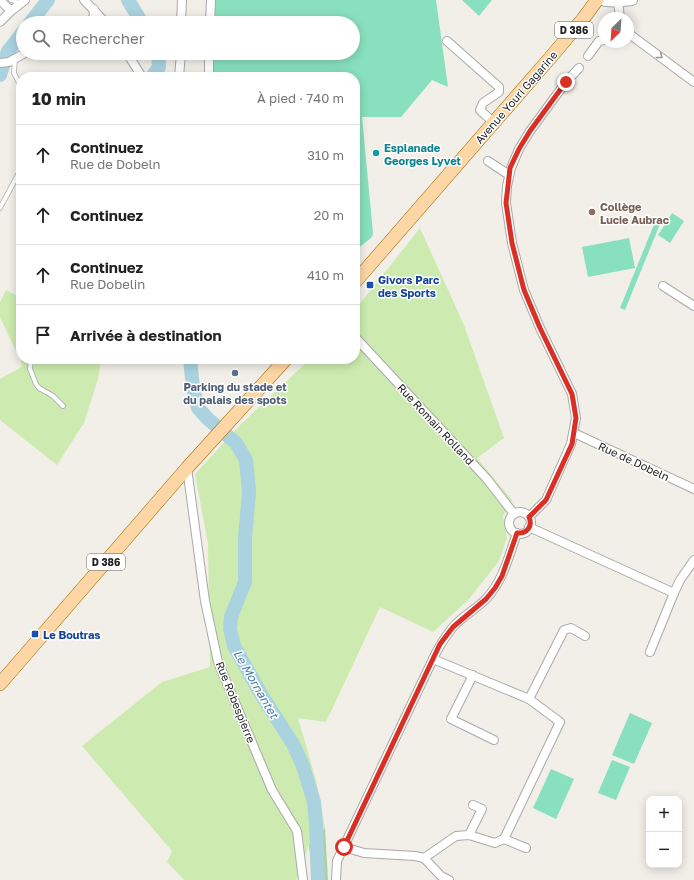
<!DOCTYPE html>
<html lang="fr">
<meta charset="utf-8">
<style>
body{margin:0;font-family:"Golos Text",sans-serif;background:#f2f2f2;color:#222}
.controls{position:absolute;right:12px;bottom:12px;display:grid;overflow:hidden;border-radius:8px;box-shadow:0 2px 10px #0003}
.controls button{width:36px;height:36px;display:grid;place-items:center;padding:0;border:0;border-bottom:1px solid #e0e0e0;background:#fff;color:#222;font:20px sans-serif}
.compass{position:absolute;left:598px;top:12px;width:36px;height:36px;border-radius:50%;background:#fff;box-shadow:0 2px 10px #0003;rotate:205deg}
.stop{position:absolute;width:12px;height:12px;margin:-9px;border:3px solid #d93025;border-radius:50%;background:#fff}
.stop.end{background:#d93025;border-color:#fff;box-shadow:0 1px 4px #0008}
.list{margin:0;padding:0;list-style:none}
h2{display:flex;justify-content:space-between;align-items:center;height:52px;margin:0;padding:0 16px;font-size:17px}
h2 small{font-size:13px;font-weight:400;color:#767676}
.list li{display:grid;grid-template-columns:26px 1fr auto;gap:12px;align-items:center;box-sizing:border-box;height:60px;padding:0 16px;border-top:1px solid #e0e0e0}
.list b{display:block;font-size:15px;white-space:nowrap}
.list p{margin:0;font-size:13px;white-space:nowrap;color:#767676}
.list em{font-size:13px;font-style:normal;color:#767676}
.icon{flex:none;width:22px;height:22px;fill:none;stroke:currentColor;stroke-width:2;stroke-linecap:round;stroke-linejoin:round}
.map{position:relative;flex:none;width:694px;height:880px;overflow:hidden}
.search{position:absolute;background:#fff;box-shadow:0 2px 10px #0003;left:16px;top:16px;width:344px;height:44px;display:flex;align-items:center;gap:10px;box-sizing:border-box;padding:0 14px;border-radius:22px;color:#767676;font-size:15px}
.panel{position:absolute;background:#fff;box-shadow:0 2px 10px #0003;left:16px;top:72px;width:344px;height:292px;border-radius:16px}
.map>svg:first-child{display:block}
.grass{fill:#cdebb0}
.forest{fill:#add19e}
.pitch{fill:#88e0be}
.lines{fill:none;stroke-linecap:round;stroke-linejoin:round}
.river{stroke:#aad3df;stroke-width:14}
.service-casing{stroke:#a9a9a9;stroke-width:5.5}
.minor-casing{stroke:#a9a9a9;stroke-width:10}
.tertiary-casing{stroke:#a9a9a9;stroke-width:12}
.primary-casing{stroke:#a06b00;stroke-width:14}
.service{stroke:#fff;stroke-width:4}
.minor{stroke:#fff;stroke-width:8}
.tertiary{stroke:#fff;stroke-width:10}
.primary{stroke:#fcd6a4;stroke-width:13}
.oneway{stroke:#9c9c9c}
.route{stroke:#d93025;stroke-width:5}
.culture-dot{fill:#0f9aa8;stroke:#fff;stroke-width:1.5}
.education-dot{fill:#8d6e63;stroke:#fff;stroke-width:1.5}
.transit-dot{fill:#1a4fb4;stroke:#fff;stroke-width:1.5}
.service-dot{fill:#5c6f8a;stroke:#fff;stroke-width:1.5}
.labels{text-anchor:middle;dominant-baseline:central;stroke-width:3;stroke-linejoin:round;paint-order:stroke}
.shield{fill:#fff;stroke:#646464;stroke-width:1}
.shield-label{font-size:10px;font-weight:bold;fill:#222}
.street-label{font-size:11px;fill:#222;stroke:#fff}
.culture-label{font-size:11px;font-weight:bold;fill:#0d838f;stroke:#fff;text-anchor:start}
.education-label{font-size:11px;font-weight:bold;fill:#785e54;stroke:#fff;text-anchor:start}
.transit-label{font-size:11px;font-weight:bold;fill:#164399;stroke:#fff;text-anchor:start}
.service-label{font-size:11px;font-weight:bold;fill:#4e5e75;stroke:#fff}
.water-label{font-size:12px;font-style:italic;fill:#4a7aab;stroke:#fff}
</style>
<div class="map">
<svg width="694" height="880" viewBox="0 0 694 880">
<rect width="100%" height="100%" fill="#f2efe9"/>
<g class="grass">
<path d="M420 228 464 325 504 438 477 458 512 500 503 516 507 538 499 561 469 599 433 632 380 607 326 722 298 718 316 780 325 828 309 845 296 880H184L167 862 172 851 82 746 162 682 210 667 208 544 195 474 241 424 310 359H355V310Z"/>
<path d="M6 290 21 298V359H101L98 379 84 423 57 465 0 420V379L23 366 0 317V302Z"/>
</g>
<path class="forest" d="M325 828 328 880H312L309 845Z"/>
<g class="pitch">
<path d="M214 0H436L448 87 432 80 401 117H362L373 233 372 237 355 251V77H213L212 53H353V23H213Z"/>
<path d="M462 0H492L479 16Z"/>
<path d="M672 213 684 221 670 243 658 235Z"/>
<path d="M655 222 660 224 625 310 620 308Z"/>
<path d="M629 238 635 268 588 277 582 247Z"/>
<path d="M630 713 652 723 634 764 612 755Z"/>
<path d="M612 760 630 767 616 800 598 793Z"/>
<path d="M551 769 574 779 556 819 533 808Z"/>
</g>
<g class="lines">
<g class="river">
<path d="M128 0 142 23"/>
<path d="M30 23 48 0"/>
<path d="M0 75 8 51 23 32"/>
<path d="M152 77 159 67 158 53"/>
<path d="M190 359 193 388 198 408 208 419 236 443 246 460 249 492 245 538V582L231 617 230 629 234 646 261 694 293 744 303 766 314 802 316 823 318 880"/>
</g>
<defs>
<g id="service">
<path d="M11 0 15 1 19 5"/>
<path d="M15 59 14 73 21 87"/>
<path d="M0 208 21 169"/>
<path d="M31 359 30 369 36 384 39 388 53 396 63 406"/>
</g>
<g id="minor">
<path d="M0 0 11 11"/>
<path d="M84 0 106 23"/>
<path d="M618 1 620 18"/>
<path d="M0 22 11 11 25 0"/>
<path d="M93 23 94 9"/>
<path d="M181 23 182 0"/>
<path d="M210 23 211 0"/>
<path d="M628 33 694 82"/>
<path d="M447 41 499 87V92L483 103 480 110 494 123"/>
<path d="M127 53 142 77"/>
<path d="M588 56 599 41 604 40"/>
<path d="M0 63 9 62 25 53"/>
<path d="M179 77 181 53"/>
<path d="M209 77V53"/>
<path d="M488 161 509 175"/>
<path d="M663 286 694 306"/>
<path d="M355 337 487 479 514 514"/>
<path d="M574 433 694 489"/>
<path d="M187 468 205 601 218 662 272 790 297 831 303 880"/>
<circle cx="520" cy="523" r="11"/>
<path d="M529 517 546 500 571 444 576 418 572 394 540 328 524 290 512 243 506 203 507 186 511 168 519 149 530 131 566 82 579 68"/>
<path d="M529 527 674 593 680 580 694 560"/>
<path d="M650 652 674 593"/>
<path d="M433 659 529 699"/>
<path d="M473 675 451 719 494 740"/>
<path d="M469 835 482 809 473 805"/>
<path d="M504 839 526 848"/>
<path d="M344 847 364 853 415 856 424 858 456 836 469 835 495 843 504 839 560 722 529 699 564 630 571 628 585 636"/>
<path d="M424 858 441 876 449 880"/>
<path d="M336 880 337 861 433 659C438 648 445 637 453 627 462 617 476 609 486 599 503 581 509 556 517 533"/>
</g>
<path id="tertiary" d="M602 0C611 3 622 1 632 0"/>
<g id="primary">
<path d="M355 282 550 58 583 19 597 0"/>
<path d="M0 684 187 468 286 359"/>
</g>
</defs>
<use href="#service" class="service-casing"/>
<use href="#minor" class="minor-casing"/>
<use href="#tertiary" class="tertiary-casing"/>
<use href="#primary" class="primary-casing"/>
<use href="#service" class="service"/>
<use href="#minor" class="minor"/>
<use href="#tertiary" class="tertiary"/>
<use href="#primary" class="primary"/>
</g>
<defs><path id="oneway-chevron" d="M-2-3.5L2.5 0L-2 3.5" fill="none" stroke-width="1.6" stroke-linecap="round" stroke-linejoin="round"/></defs>
<use class="oneway" href="#oneway-chevron" transform="translate(660 56) rotate(37)"/>
<g class="lines">
<path class="route" d="M344 847 440 644 453 627 486 599 495 588 502 576 517 533C527 534 533 526 529 517L546 500 572 444 576 418 572 394 540 328 524 290 512 243 506 203 508 186 510 168 519 149 530 131 566 82"/>
</g>
<circle class="culture-dot" cx="376" cy="153" r="4"/>
<circle class="education-dot" cx="592" cy="212" r="4"/>
<g class="transit-dot">
<rect x="366" y="281" width="8" height="8" rx="2"/>
<rect x="31" y="630" width="8" height="8" rx="2"/>
</g>
<circle class="service-dot" cx="235" cy="373" r="4"/>
<g class="labels">
<g class="shield">
<rect x="555" y="22" width="38" height="16" rx="3"/>
<rect x="87" y="554" width="38" height="16" rx="3"/>
</g>
<g class="shield-label">
<text x="574" y="30">D 386</text>
<text x="106" y="562">D 386</text>
</g>
<g class="street-label">
<text transform="translate(516 97) rotate(-49)">Avenue Youri Gagarine</text>
<text transform="translate(436 424) rotate(47)">Rue Romain Rolland</text>
<text transform="translate(634 461) rotate(25)">Rue de Dobeln</text>
<text transform="translate(236 702) rotate(68)">Rue Robespierre</text>
</g>
<g class="culture-label">
<text x="384" y="147">Esplanade<tspan x="384" dy="13">Georges Lyvet</tspan></text>
</g>
<g class="education-label">
<text x="600" y="206">Collège<tspan x="600" dy="13">Lucie Aubrac</tspan></text>
</g>
<g class="transit-label">
<text x="378" y="279">Givors Parc<tspan x="378" dy="13">des Sports</tspan></text>
<text x="43" y="634">Le Boutras</text>
</g>
<g class="service-label">
<text x="235" y="386">Parking du stade et<tspan x="235" dy="13">du palais des spots</tspan></text>
</g>
<g class="water-label">
<text transform="translate(256 684) rotate(60)">Le Mornantet</text>
</g>
</g>
</svg>
<div class="controls">
<button>+</button>
<button>−</button>
</div>
<svg class="compass" viewBox="-18 -18 36 36"><path d="M0-13l5 13h-10z" fill="#e53935"/><path d="M0 13l5-13h-10z" fill="#767676"/></svg>
<div class="stop" style="left:344px;top:847px"></div>
<div class="stop end" style="left:566px;top:82px"></div>
<div class="search"><svg class="icon" aria-label="search" viewBox="0 0 24 24"><circle cx="10" cy="10" r="6"/><path d="M15 15l6 6"/></svg>Rechercher</div>
<section class="panel">
<h2>10 min<small>À pied · 740 m</small></h2>
<ul class="list">
<li><svg class="icon" aria-label="ahead" viewBox="0 0 24 24"><path d="M12 20V5M6 11l6-6 6 6"/></svg><div><b>Continuez</b><p>Rue de Dobeln</p></div><em>310 m</em></li>
<li><svg class="icon" aria-label="ahead" viewBox="0 0 24 24"><path d="M12 20V5M6 11l6-6 6 6"/></svg><div><b>Continuez</b></div><em>20 m</em></li>
<li><svg class="icon" aria-label="ahead" viewBox="0 0 24 24"><path d="M12 20V5M6 11l6-6 6 6"/></svg><div><b>Continuez</b><p>Rue Dobelin</p></div><em>410 m</em></li>
<li><svg class="icon" aria-label="arrive" viewBox="0 0 24 24"><path d="M6 21V4h12l-3 4 3 4H6"/></svg><div><b>Arrivée à destination</b></div></li>
</ul>
</section>
</div>
